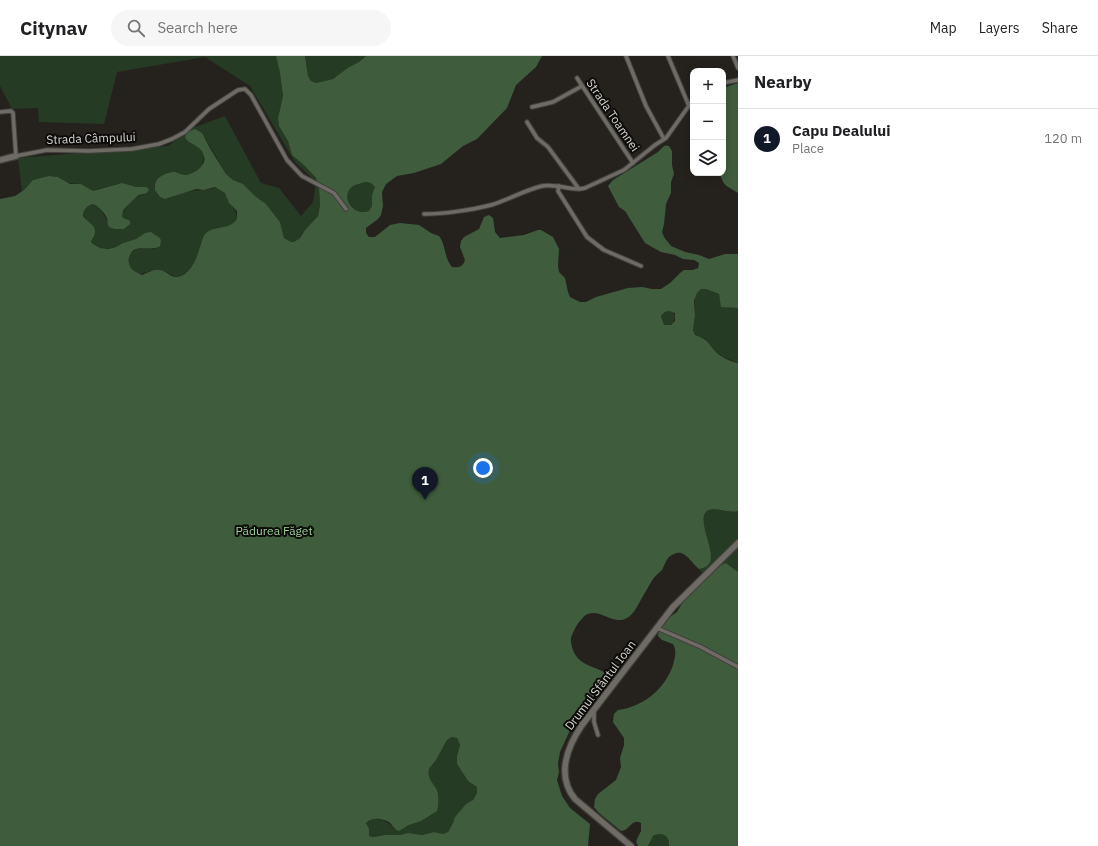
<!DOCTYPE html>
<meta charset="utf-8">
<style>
body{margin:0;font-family:"IBM Plex Sans",sans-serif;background:#f6f6f6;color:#202124}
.controls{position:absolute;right:12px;top:12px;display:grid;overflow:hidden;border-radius:8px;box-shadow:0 2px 10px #0003}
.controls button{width:36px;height:36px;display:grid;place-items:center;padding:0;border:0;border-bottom:1px solid #e0e0e0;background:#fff;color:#202124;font:20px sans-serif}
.you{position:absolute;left:483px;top:412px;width:14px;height:14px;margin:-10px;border:3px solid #fff;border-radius:50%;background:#1a73e8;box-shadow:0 0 0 6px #1a73e833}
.badge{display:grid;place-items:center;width:26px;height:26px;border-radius:50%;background:#111827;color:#fff;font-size:13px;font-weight:700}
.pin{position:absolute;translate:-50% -33px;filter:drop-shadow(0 1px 2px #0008)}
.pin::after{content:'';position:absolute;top:21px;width:14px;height:12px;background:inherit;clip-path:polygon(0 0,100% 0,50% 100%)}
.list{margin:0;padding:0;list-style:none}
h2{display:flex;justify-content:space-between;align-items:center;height:52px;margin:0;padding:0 16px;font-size:17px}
h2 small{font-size:13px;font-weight:400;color:#757577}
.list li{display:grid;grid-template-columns:26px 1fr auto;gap:12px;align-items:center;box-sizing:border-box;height:60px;padding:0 16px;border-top:1px solid #e0e0e0}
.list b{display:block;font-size:15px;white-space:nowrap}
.list p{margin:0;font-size:13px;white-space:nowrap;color:#757577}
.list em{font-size:13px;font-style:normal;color:#757577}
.icon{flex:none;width:22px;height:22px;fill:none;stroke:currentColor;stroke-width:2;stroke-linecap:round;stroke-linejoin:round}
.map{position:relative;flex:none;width:738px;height:790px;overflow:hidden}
header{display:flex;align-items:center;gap:24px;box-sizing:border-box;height:56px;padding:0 20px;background:#fff;border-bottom:1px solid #e0e0e0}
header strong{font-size:19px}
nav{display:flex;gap:22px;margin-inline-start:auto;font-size:14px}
.search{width:280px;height:36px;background:#f6f6f6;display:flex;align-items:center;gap:10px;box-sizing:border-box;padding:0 14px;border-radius:22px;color:#757577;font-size:15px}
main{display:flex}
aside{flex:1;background:#fff}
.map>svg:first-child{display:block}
.green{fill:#253b23}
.forest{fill:#3f5d3c;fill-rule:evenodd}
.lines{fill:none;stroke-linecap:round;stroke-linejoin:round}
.street-casing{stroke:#42403d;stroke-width:5.5}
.secondary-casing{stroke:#42403d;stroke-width:8}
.street{stroke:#6e6b65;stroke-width:3.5}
.secondary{stroke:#6e6b65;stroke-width:5.5}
.labels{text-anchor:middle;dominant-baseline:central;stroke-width:4;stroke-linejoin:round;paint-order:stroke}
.street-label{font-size:12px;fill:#d7d5d2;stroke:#0d0c0a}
.park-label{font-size:12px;fill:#9ccf97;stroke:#0d0c0a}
</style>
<header>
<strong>Citynav</strong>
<div class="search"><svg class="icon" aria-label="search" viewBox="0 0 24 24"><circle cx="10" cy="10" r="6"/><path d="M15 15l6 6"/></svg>Search here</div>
<nav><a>Map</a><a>Layers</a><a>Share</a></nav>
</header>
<main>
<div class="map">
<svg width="738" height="790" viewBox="0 0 738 790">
<rect width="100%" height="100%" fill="#25221e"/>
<g class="green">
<path d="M0 0H276L280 17 283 40 278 62 279 70 288 85 292 99 305 110 316 122 319 131 320 149 318 160 305 174 300 182 294 186H291L284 182 280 166 266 148 255 140 243 128 233 124 226 118 205 82 190 87 198 90 204 99 202 110C197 115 192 119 185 119 181 119 182 118 179 117 167 114 157 120 154 131L167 143C180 137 190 134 204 134 211 134 218 129 224 136 227 139 227 144 230 147 234 154 237 155 237 164 229 174 214 169 206 177 202 181 202 186 200 192 197 204 189 219 175 221 171 219 168 216 164 215 160 214 154 214 151 215 142 217 139 221 131 212 129 210 128 206 129 203 131 190 144 192 155 193L160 182 153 177H145L136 183 123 187 116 191 105 193 100 192 92 188 91 186C92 183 95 180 95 177 96 168 84 165 83 157 92 133 107 163 112 173H121L127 163 122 161C122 153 137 139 144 138L146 131H136L117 128 93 135 81 128 67 127 60 122 52 120 33 124 22 136 18 102 168 90 193 72 225 60 261 127 279 132 301 160 313 146 316 126 295 106 250 30 205 1 117 16 104 68 39 66 38 52 12 53 0 30Z"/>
<path d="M305 0H366L359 6 349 11 333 23 316 27 311 25 308 20Z"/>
<path d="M366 126 371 127 375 131 372 142 373 150 369 155C353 161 339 140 353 130 357 128 362 127 366 126Z"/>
<path d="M704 232 719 238 720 243 725 251 738 252V307L723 301 714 294 706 283 694 278C692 271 695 265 695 258 696 249 691 236 704 232Z"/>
<path d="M668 255 673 256 675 260 673 267 667 270 663 268 661 262 663 258Z"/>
<path d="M712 453 732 456 738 455V516L728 508 721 509 706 522 699 513C721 511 704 479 703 468 703 463 704 459 707 455Z"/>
<path d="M452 681 457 682 460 689 457 700V708L468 725 477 731V737L473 744 466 748 455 761 453 767 448 776 443 778 434 776 422 779 408 777 400 779H381L373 781 369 780V775L366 767C374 759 388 764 394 773L407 771 409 769 419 765 437 754C439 749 439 739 437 734 433 726 427 723 429 713L436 704 447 684Z"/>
<path d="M656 778C664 776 670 781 669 790H648L653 780Z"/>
</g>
<g class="forest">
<path d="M276 0H305L308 20 311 25 316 27 333 23 349 11 359 6 366 0H542L536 11 516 29 507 52 477 83 463 90 441 108 414 117 397 120 386 128 382 136 383 150 381 159 378 163 366 172V177L369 181H375L390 169 400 167 419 169 431 177 439 180C446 189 444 202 452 211 458 212 463 211 465 204L460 191 461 185 464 181 479 173 484 161 489 159 493 162 495 176 500 182 524 179 538 174H541L553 181 559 193 558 210 559 216 565 222 568 236 570 241 580 246H586L596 241 628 232 642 231 652 233H661L670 227 680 217 684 214H693L698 212 699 207 694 204 683 203 675 199 661 196 645 187 625 155 619 151 608 130 613 124 658 96C662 92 664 88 669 90L672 95V109L674 118 671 126V137L666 148 664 168 662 176 664 181 671 190 685 196 699 199 709 203 725 198H738V252L721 251 719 238 706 233H701L697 237 694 245 695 259 693 274 695 279C708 283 707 286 715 295 721 301 729 305 738 307V455C729 458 713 450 707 455 693 467 728 510 699 513 693 508 688 499 681 497 677 496 673 498 669 501 666 504 664 510 662 514 659 517 656 519 653 523 648 531 643 540 638 549 621 581 604 551 588 558 584 559 582 563 579 566 576 570 574 574 572 579 570 583 571 587 572 591 578 614 603 609 610 622L609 627 571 672 560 696 558 707 559 716 557 724 562 740 570 752 590 768 588 790H0V143L15 140 24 134 33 124 49 120 58 121 70 128H81L93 135 122 127 136 131H146L149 133C147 139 144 137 139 139 137 140 124 153 123 155L122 161 130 165V168L124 173C119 173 110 174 108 169 107 167 108 164 107 162 105 157 98 150 93 148 87 149 83 154 83 160 87 166 96 169 95 176 95 180 92 183 91 186L93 188 100 192 108 193 116 191 123 187 136 183 145 177 151 176 160 182 161 185 160 190C150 197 133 185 129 202 128 205 129 209 131 212 133 215 138 217 142 219 148 217 153 213 159 214 166 214 170 221 176 221 190 220 197 202 200 191 202 186 202 181 206 177 215 169 230 174 237 163V155L229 147 225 137 215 131 204 134 196 133 165 143 160 141 155 134C153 122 165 116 175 116 178 117 181 118 184 119 193 119 207 110 204 100 200 87 189 90 185 81L188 76 195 73 202 77 211 94 226 118 233 124 243 128 255 140 266 148 280 166 284 182 291 186H294L300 182 305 174 318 160 320 149 319 131 316 122 305 110 292 99 288 85 279 70 278 62 283 40 280 17ZM366 126 371 127 375 131 372 139V150L369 155C353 161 339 140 353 130 357 128 362 127 366 126ZM669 255 675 257V265L671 269H664L661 260 665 256ZM452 681 457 682 460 689 457 700V708L468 725 477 731V737L473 744 466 748 455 761 453 767 448 776 443 778 434 776 422 779 408 777 400 779H384L373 781 369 780V773L366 767C372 761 382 762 389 766 393 769 393 773 399 775L409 769 421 765 437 755C439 749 439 739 437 734 433 726 427 723 429 713L436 704 447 684Z"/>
<path d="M738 27V137C728 130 723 131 720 117H723V32Z"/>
<path d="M726 507 738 516V790H669C670 780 662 775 653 780L648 790H638L636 785 641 775V767C631 762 630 775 621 775L599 757 594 751 595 743 598 738 616 724 621 711 620 702 624 689V682L613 666 614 658 618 654C643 651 665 633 673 609 675 601 677 595 673 588L662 584 658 580 659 572 664 565 677 556 687 539 721 509Z"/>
</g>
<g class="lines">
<defs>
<g id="street">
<path d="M626 0 646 50 664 83"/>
<path d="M668 0 689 50"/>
<path d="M733 0 738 12"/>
<path d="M577 22 633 107"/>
<path d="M723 27 738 24"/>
<path d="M532 51 553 46 582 30"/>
<path d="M0 56 11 55 13 57 16 100 47 94 89 95 132 93 159 88 172 83 185 76 209 53 238 34 245 33 251 39 287 104 302 120 334 137 346 153"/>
<path d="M527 66 537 82 548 91 579 133"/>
<path d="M559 130 558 135 587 181 604 194 641 210"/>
<path d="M424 158C443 158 472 154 491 149 508 144 525 134 542 130 556 127 574 136 585 132L624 114 655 89 666 82 693 44"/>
<path d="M657 572 701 591 738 611"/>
<path d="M594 654V666L598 679"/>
</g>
<g id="secondary">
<path d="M0 104 16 100"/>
<path d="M631 790 575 743C556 720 567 691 582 669L673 551 738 487"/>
</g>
</defs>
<use href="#street" class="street-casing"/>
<use href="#secondary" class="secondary-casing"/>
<use href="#street" class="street"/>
<use href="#secondary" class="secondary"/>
</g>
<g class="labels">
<g class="street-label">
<text transform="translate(613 59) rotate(56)">Strada Toamnei</text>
<text transform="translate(91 82) rotate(-2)">Strada Câmpului</text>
<text transform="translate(600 629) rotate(-53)">Drumul Sfântul Ioan</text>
</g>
<g class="park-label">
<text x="274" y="474">Pădurea Făget</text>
</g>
</g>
</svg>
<div class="controls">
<button>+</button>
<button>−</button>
<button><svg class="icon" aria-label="layers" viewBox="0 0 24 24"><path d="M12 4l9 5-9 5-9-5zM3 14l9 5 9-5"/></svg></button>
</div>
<div class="you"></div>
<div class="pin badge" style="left:425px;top:444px">1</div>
</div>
<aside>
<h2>Nearby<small></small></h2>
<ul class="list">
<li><span class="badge">1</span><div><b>Capu Dealului</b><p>Place</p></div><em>120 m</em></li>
</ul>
</aside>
</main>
